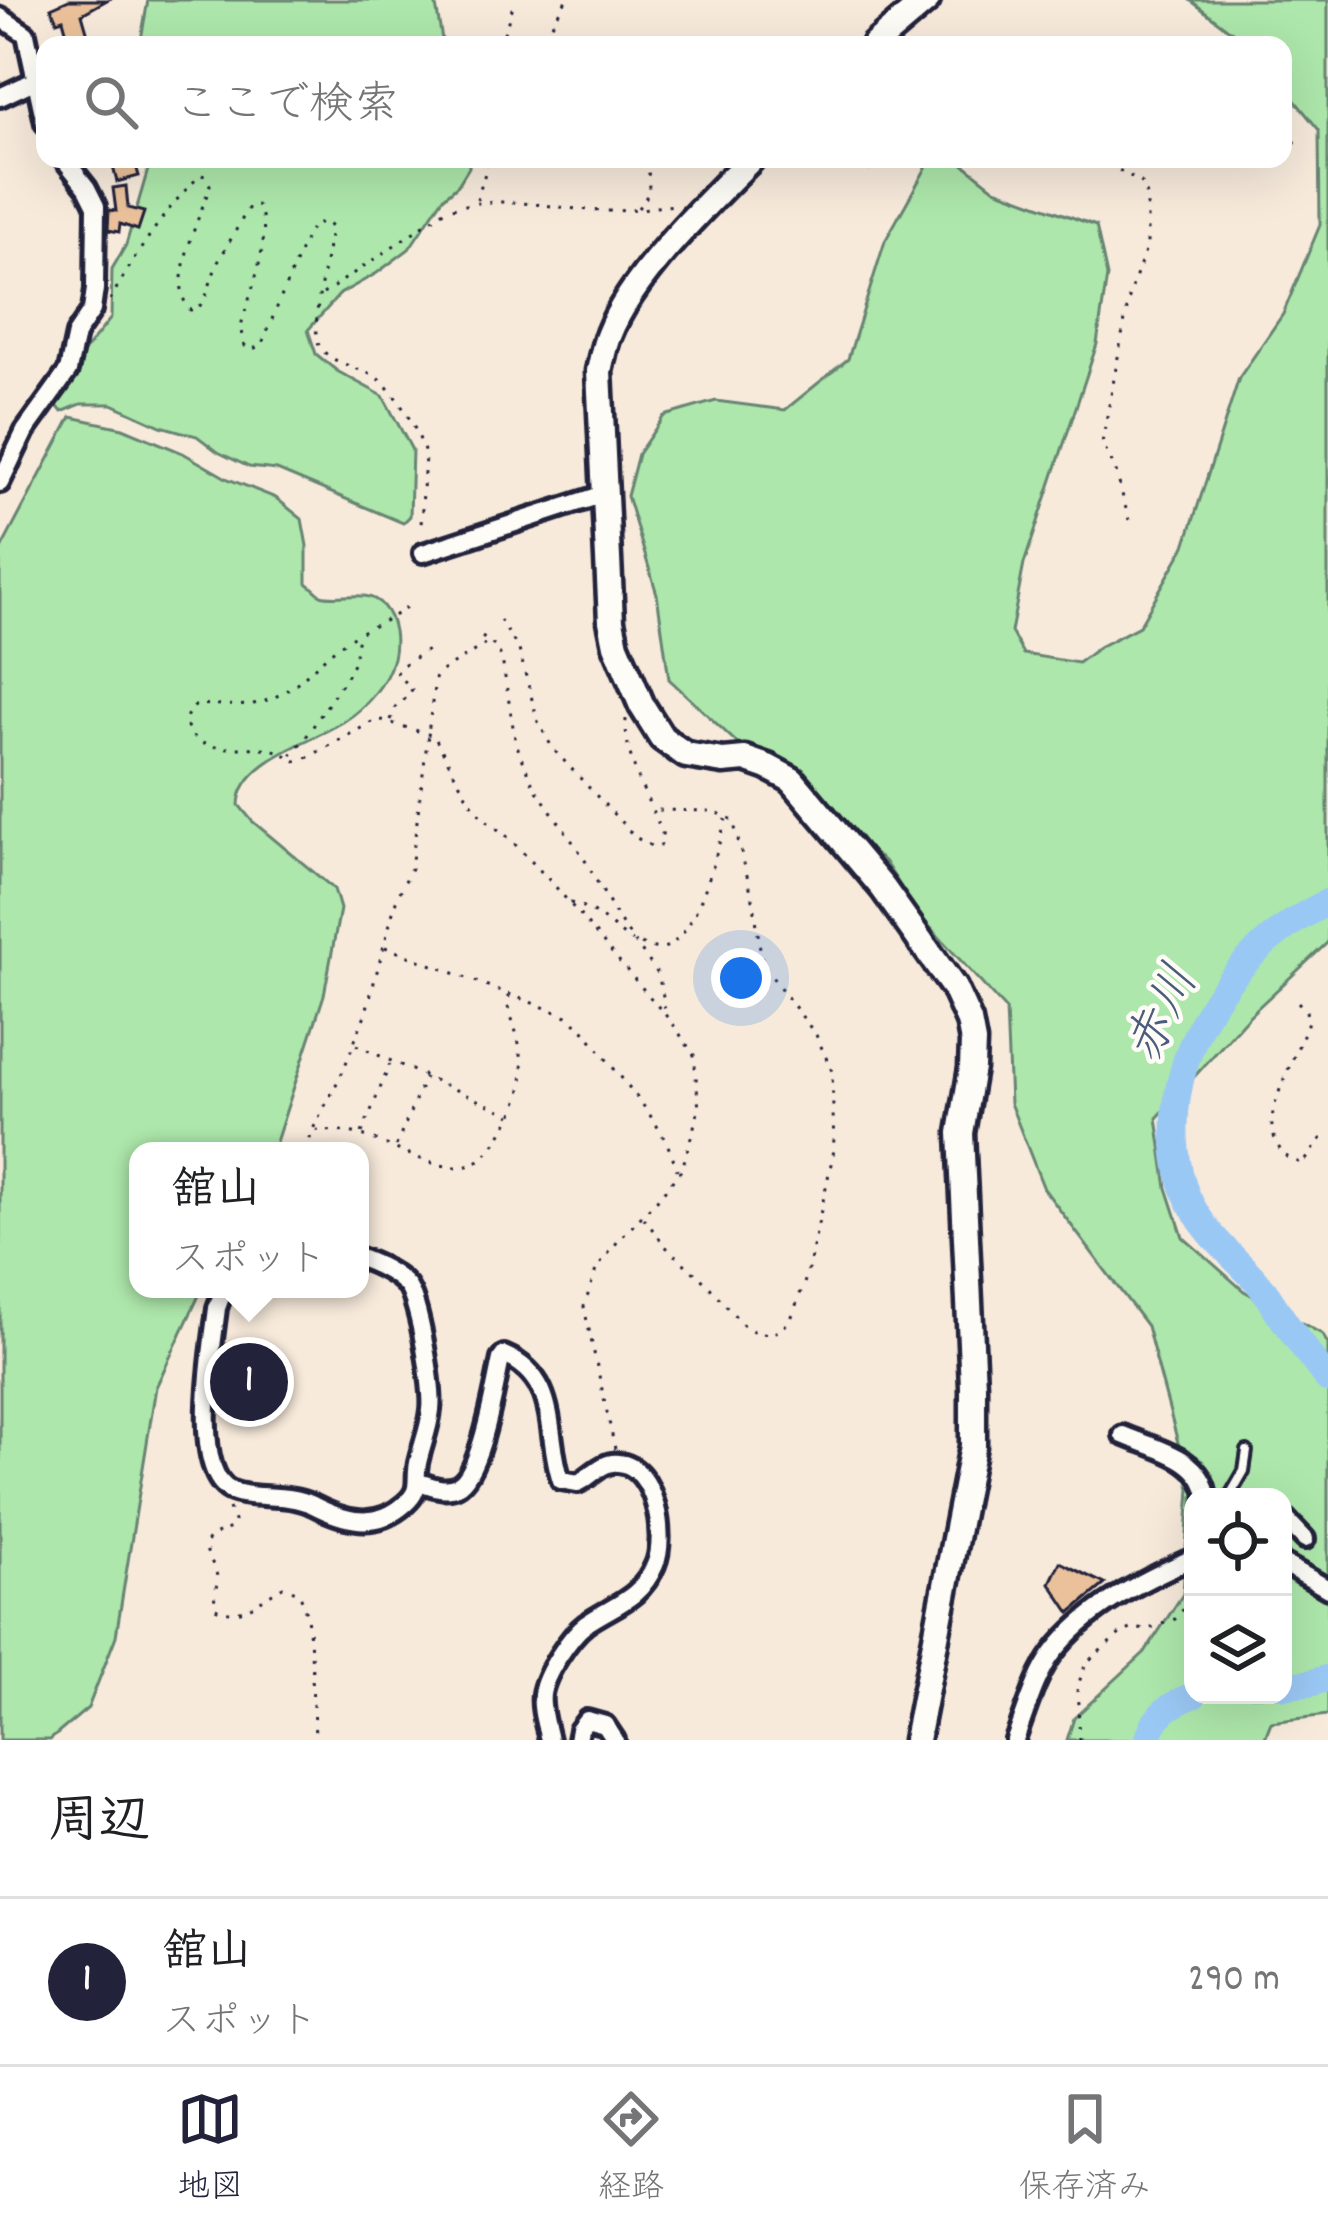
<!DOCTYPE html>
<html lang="ja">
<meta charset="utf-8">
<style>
body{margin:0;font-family:Dekko,"Klee One",sans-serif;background:#f2f2f2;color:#202124}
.controls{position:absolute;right:36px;bottom:36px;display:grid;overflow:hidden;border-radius:24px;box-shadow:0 12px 48px #0002}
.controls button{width:108px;height:108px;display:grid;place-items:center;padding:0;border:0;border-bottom:3px solid #e0e0e0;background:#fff;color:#202124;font:60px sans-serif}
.you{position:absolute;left:741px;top:978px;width:42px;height:42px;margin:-30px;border:9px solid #fff;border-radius:50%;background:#1a73e8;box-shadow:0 0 0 18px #1a73e833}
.badge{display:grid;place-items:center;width:78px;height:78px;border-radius:50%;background:#22223b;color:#fff;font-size:39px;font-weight:700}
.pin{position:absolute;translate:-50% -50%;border:6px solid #fff;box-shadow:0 3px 12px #0006}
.popup{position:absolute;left:129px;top:1142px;width:240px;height:156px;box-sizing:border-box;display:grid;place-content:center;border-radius:24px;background:#fff;filter:drop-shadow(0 3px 9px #0005);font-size:39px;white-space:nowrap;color:#757577}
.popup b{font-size:45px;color:#202124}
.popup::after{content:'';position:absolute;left:50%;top:100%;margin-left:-24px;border:24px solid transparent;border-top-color:#fff}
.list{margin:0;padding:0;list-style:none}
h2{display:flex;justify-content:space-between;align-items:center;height:156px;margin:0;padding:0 48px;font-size:51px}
h2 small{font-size:39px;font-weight:400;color:#757577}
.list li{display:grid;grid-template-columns:78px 1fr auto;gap:36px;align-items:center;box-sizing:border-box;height:168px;padding:0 48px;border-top:3px solid #e0e0e0}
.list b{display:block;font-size:45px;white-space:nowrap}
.list p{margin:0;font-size:39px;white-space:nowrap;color:#757577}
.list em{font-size:39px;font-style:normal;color:#757577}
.icon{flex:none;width:66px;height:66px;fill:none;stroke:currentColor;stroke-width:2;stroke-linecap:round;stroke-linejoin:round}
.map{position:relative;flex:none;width:1328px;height:1740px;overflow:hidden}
.search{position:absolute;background:#fff;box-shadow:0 12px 48px #0002;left:36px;right:36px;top:36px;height:132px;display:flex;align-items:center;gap:30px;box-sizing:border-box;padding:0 42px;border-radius:24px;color:#757577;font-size:45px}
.sheet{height:324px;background:#fff}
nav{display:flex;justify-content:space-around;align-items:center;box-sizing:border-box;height:168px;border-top:3px solid #e0e0e0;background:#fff;font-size:33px;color:#757577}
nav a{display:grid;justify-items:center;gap:6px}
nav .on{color:#22223b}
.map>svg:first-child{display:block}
.green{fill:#ade7ab;stroke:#688473;stroke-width:3;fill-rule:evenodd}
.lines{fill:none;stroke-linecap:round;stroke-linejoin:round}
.river{stroke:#9ac8f5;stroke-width:27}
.building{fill:#eac19a;stroke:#22223b;stroke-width:3}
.lane-casing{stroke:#22223b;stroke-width:16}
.street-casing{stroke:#22223b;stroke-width:26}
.secondary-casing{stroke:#22223b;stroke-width:33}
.path{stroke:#22223b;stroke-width:3;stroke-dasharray:3 9;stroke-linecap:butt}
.lane{stroke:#fdfcf7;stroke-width:8}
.street{stroke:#fdfcf7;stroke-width:16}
.secondary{stroke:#fdfcf7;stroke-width:24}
.labels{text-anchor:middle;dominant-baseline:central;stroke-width:9;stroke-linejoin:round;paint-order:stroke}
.water-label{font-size:51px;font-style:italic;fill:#4c5c7c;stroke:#fdfcf7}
</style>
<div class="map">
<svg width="1328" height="1740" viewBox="0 0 1328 1740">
<rect width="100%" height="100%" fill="#f7eadb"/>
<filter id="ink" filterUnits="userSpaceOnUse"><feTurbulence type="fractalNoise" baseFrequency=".00833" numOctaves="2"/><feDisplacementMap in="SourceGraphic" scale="24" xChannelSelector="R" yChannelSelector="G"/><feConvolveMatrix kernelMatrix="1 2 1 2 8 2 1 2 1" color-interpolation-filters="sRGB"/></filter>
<g filter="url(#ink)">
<g class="green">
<path d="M148 0H435L443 45H140Z"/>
<path d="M1190 0H1328V942L1249 1016 1157 1118 1167 1188 1183 1237 1244 1291 1322 1334 1328 1344V1715L1271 1722 1264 1740H1067L1074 1718 1145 1652 1183 1594 1190 1488 1147 1326 1044 1189 1010 1103 1006 1010 919 915 884 861 784 787 669 679 657 594 627 496 638 454 664 416 716 401 785 410 848 359 885 241 931 159H957L995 189 1096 226 1107 276 1097 344 1024 564 1011 632 1023 654 1078 663 1099 647 1139 626 1185 546 1239 378 1283 314 1320 225 1319 130 1283 86V45H1249ZM1193 1497H1283V1695H1193Z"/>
<path d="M151 159H469V167L458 185 443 198 409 249 377 273 340 294 308 330 316 354 337 371 383 396 412 450 410 516 403 523 277 470 249 467 218 452 197 436 161 426 112 404H81L62 412 55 403 86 349 111 318 112 269 126 245Z"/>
<path d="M71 417 123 428 183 453 228 479 276 498 302 519 307 546V583C310 585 319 594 321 595 341 601 368 587 383 606 395 620 397 641 393 658 387 684 365 708 343 722 311 742 240 761 239 805L252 821 334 889 340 909 324 995 273 1151H138V1289H202L156 1387 116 1636 88 1708 50 1740H0V551Z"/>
</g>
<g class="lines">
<g class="river">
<path d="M1328 902C1240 944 1172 1036 1175 1136 1176 1157 1179 1179 1188 1198 1204 1234 1233 1255 1258 1283 1266 1292 1272 1303 1279 1313 1294 1336 1311 1358 1328 1380"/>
<path d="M1283 1686 1311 1683 1328 1678"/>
<path d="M1148 1740C1154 1714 1171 1704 1194 1695"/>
</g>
</g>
<g class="building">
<path d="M69 0H107L82 14 91 45H70L63 19 57 21 51 8Z"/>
<path d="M124 159H134L139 176 117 182 112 163Z"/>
<path d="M126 186 128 208 144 212 138 230 120 224 119 232 108 230 109 210 116 211 113 188Z"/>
<path d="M1060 1562 1105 1584 1070 1613 1050 1583Z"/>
</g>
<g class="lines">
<defs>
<path id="lane" d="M1229 1497 1244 1471 1247 1451"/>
<g id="street">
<path d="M0 17 26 34 45 123"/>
<path d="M0 97 36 80"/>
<path d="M0 483 25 431 68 371 76 334 92 310 95 289 96 206 87 188 64 159"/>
<path d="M423 553 604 494"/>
<path d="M224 1289 217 1308C213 1345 189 1473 232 1491 254 1500 286 1492 313 1505 344 1521 376 1530 405 1504 422 1489 414 1482 418 1463 422 1445 429 1429 431 1410 434 1390 419 1300 407 1286 395 1272 376 1264 360 1258"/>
<path d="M1123 1435C1155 1449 1203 1457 1207 1497"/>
<path d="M419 1482C431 1486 444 1492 457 1486 481 1475 495 1385 501 1359L504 1355C561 1379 545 1434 561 1480L578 1483C591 1477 602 1461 618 1463 656 1465 667 1538 655 1565 640 1600 615 1604 586 1624 570 1636 545 1674 542 1694 540 1708 546 1726 549 1740"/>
<path d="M1283 1516 1305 1539"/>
<path d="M1283 1563 1328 1589"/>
<path d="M577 1740 579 1730 587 1720 605 1725 615 1740"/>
<path d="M1015 1740C1026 1712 1035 1677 1053 1653 1087 1608 1143 1580 1193 1558"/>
</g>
<g id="secondary">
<path d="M874 45 927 0"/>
<path d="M751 159C707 203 631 277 609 334 604 345 602 359 599 371L611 621 616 645 642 706 662 738 686 755 723 761 745 759 768 767 792 780 883 888 954 988 969 1021 973 1042 972 1068 961 1133 973 1386V1446L916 1740"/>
</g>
</defs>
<use href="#lane" class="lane-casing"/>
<use href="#street" class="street-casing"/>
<use href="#secondary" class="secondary-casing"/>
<g class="path">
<path d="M500 45 515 0"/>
<path d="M540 45 566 0"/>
<path d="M1283 136 1299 144"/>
<path d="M862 159 872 172"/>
<path d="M1098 159 1141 182 1147 198V246L1130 293 1102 443 1115 468 1129 520"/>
<path d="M477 200 489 159"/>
<path d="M638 208 649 193 648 159"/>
<path d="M323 294 446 210C500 192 554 210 608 211 630 211 653 207 675 205"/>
<path d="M110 300C133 259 166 206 201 175L205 176 210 185C201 216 166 285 190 310L198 309 206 296 217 264 250 205H257C276 232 249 295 241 326L245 346 252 349 261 346 308 232 316 223H327L331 227C328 255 311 318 318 342 325 363 357 366 374 376 394 387 420 433 425 455L421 526"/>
<path d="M406 607C392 620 365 628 347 640 315 661 294 697 253 704 234 708 214 702 195 706 186 714 183 719 189 731 204 757 246 744 270 749 280 751 287 756 296 761L305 759 372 722 382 720 434 736 468 798 481 816 509 838 554 885 673 1024 694 1055 699 1109 682 1169 657 1200 618 1241 596 1270 584 1307 615 1449"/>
<path d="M500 620 519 650 538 722 553 749 635 837 651 846H660L663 841 662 832C647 796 624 758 626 719"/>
<path d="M482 637 497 648 502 659 515 739 522 760 535 788 582 855 618 919 658 974 665 1005 662 1013"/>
<path d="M391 720 396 706 409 696 412 689 397 673 400 667 429 649"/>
<path d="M291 755 306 737 347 675 354 661 358 635"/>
<path d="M570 903C595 908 612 928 632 942"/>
<path d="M641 944C652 948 660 951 670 945 700 927 716 852 726 819"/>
<path d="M385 947 567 1016 586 1032C616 1076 663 1118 677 1170"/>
<path d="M1298 1002 1306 1011 1308 1021C1300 1048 1269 1102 1272 1127 1273 1137 1278 1146 1283 1155L1303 1164 1321 1139 1328 1136"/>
<path d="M356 1045 511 1115"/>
<path d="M316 1130C331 1131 348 1131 362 1135 389 1144 439 1173 467 1166 486 1162 501 1135 510 1119 532 1079 521 1045 507 1004L509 996"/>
<path d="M362 1133 390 1064"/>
<path d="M396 1146 425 1077"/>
<path d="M308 1151 311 1133 343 1071 366 1012 396 901 411 868 435 679 438 673 489 642"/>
<path d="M644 1218 665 1246 707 1284 743 1325 753 1331 768 1334 780 1331 791 1319 807 1275 834 1150 832 1071 816 1035 766 969 761 956 754 903 733 820 714 811 653 810"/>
<path d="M229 1508 234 1521 233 1527C227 1530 220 1531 214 1535 194 1545 217 1563 217 1578 217 1589 213 1597 215 1608 244 1621 259 1599 283 1587L299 1593C317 1631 309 1697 316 1740"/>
<path d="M1080 1740 1077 1688 1086 1663 1120 1634 1133 1628 1146 1630 1175 1619 1193 1598"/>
</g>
<use href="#lane" class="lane"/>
<use href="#street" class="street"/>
<use href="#secondary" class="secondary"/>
</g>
</g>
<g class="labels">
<g class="water-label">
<text transform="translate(1166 1016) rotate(-64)">赤川</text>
</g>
</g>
</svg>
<div class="controls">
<button><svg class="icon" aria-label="locate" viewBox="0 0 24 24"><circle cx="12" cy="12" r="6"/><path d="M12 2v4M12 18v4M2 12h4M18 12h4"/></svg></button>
<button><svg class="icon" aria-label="layers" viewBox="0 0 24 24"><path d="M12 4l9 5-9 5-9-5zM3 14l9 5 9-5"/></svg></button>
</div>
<div class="you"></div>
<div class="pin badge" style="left:249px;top:1382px">1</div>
<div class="popup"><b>舘山</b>スポット</div>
<div class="search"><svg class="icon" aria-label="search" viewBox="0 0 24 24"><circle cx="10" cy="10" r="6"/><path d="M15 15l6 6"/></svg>ここで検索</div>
</div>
<section class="sheet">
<h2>周辺<small></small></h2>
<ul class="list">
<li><span class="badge">1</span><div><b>舘山</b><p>スポット</p></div><em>290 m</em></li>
</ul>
</section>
<nav>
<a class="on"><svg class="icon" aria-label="map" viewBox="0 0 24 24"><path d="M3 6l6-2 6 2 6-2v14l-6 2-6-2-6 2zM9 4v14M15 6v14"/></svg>地図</a>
<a><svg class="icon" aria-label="directions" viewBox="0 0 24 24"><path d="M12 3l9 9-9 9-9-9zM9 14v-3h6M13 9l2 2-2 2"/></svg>経路</a>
<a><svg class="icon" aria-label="saved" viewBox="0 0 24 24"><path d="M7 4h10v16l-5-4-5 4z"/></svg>保存済み</a>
</nav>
